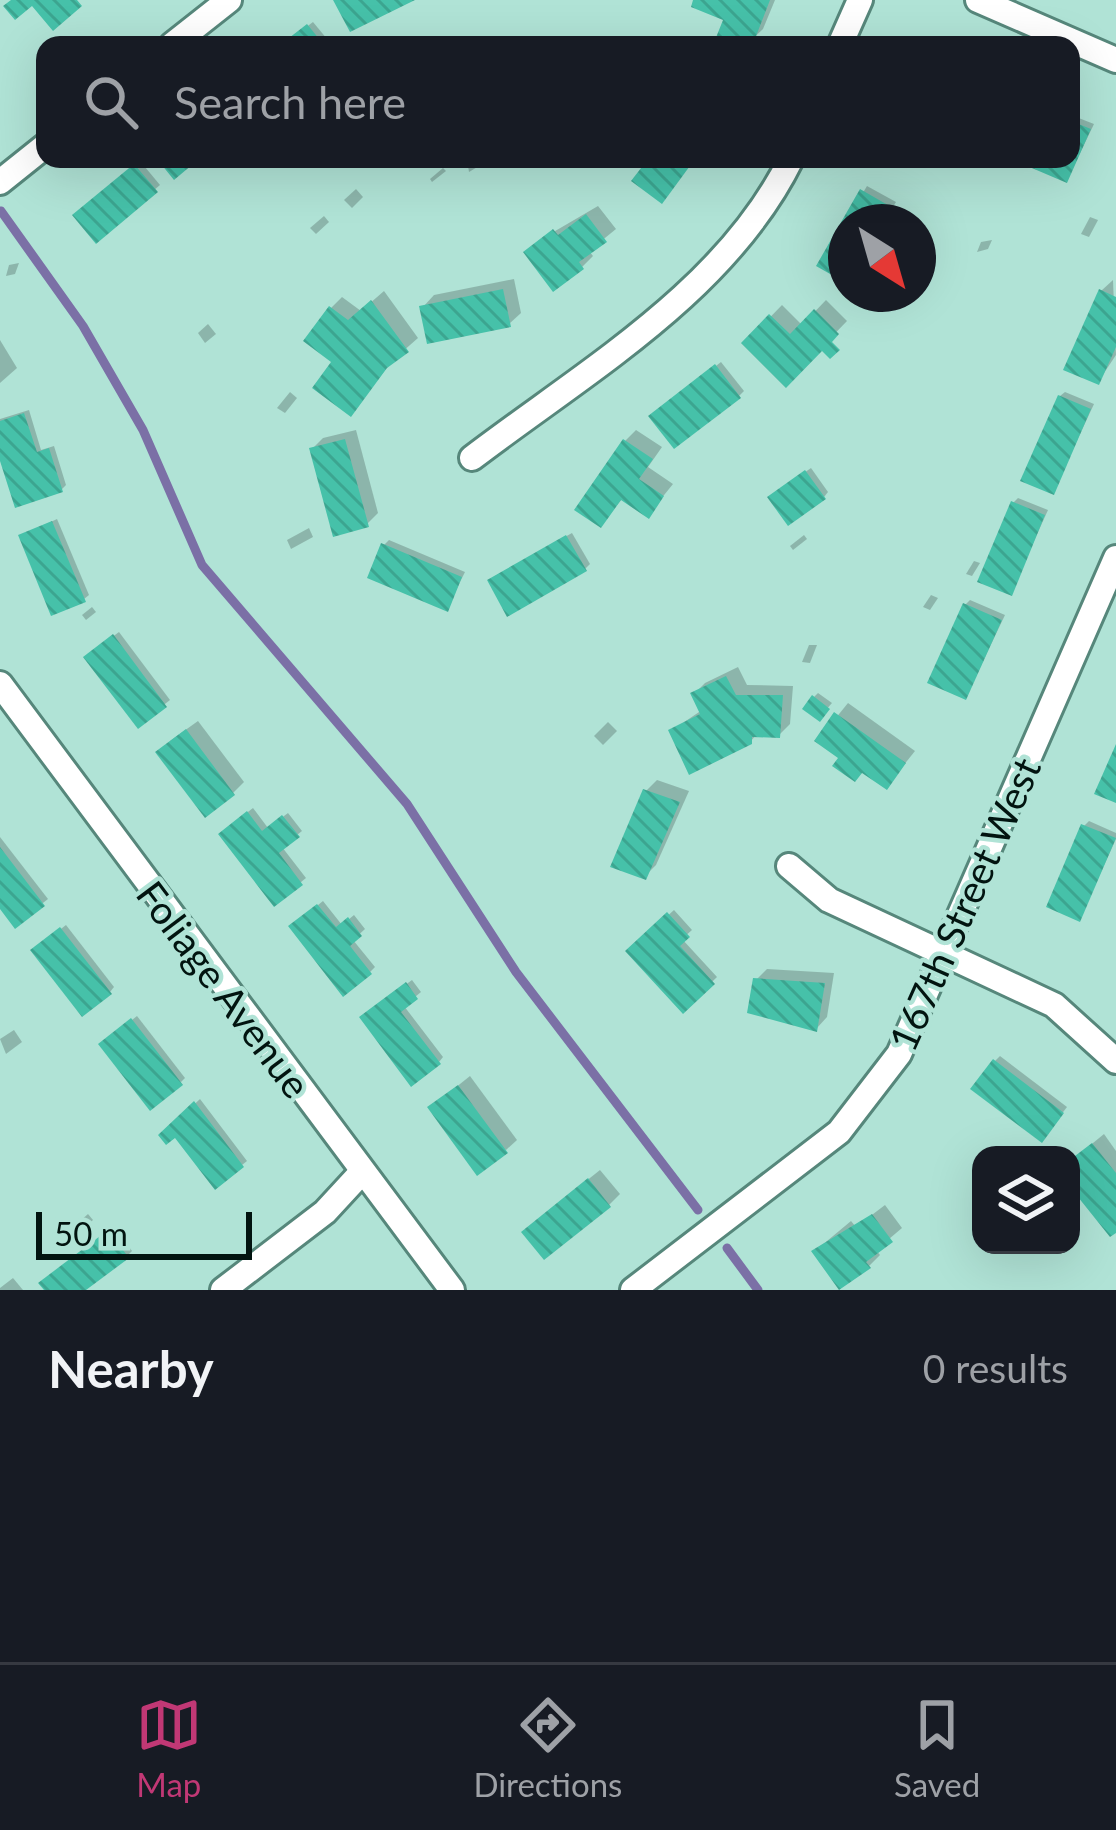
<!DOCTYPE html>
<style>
body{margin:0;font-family:Lato,sans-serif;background:#242831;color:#f1f3f6}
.controls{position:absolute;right:36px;bottom:36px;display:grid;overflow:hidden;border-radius:24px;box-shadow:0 12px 48px #0002}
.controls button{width:108px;height:108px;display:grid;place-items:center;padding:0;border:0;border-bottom:3px solid #363941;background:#171b24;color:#f1f3f6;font:60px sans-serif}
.compass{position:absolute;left:828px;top:204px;width:108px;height:108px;border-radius:50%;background:#171b24;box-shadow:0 12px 48px #0002;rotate:143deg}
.scale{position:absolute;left:36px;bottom:30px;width:216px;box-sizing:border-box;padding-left:12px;border:6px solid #021410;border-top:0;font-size:33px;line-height:42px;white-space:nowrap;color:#021410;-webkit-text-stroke:9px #b0e3d6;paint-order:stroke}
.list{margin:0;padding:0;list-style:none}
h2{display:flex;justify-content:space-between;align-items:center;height:156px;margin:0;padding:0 48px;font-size:51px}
h2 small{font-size:39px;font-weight:400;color:#9ea1a6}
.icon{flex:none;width:66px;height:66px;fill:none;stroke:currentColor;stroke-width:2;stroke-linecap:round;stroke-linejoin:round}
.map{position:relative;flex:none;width:1116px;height:1290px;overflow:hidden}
.search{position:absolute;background:#171b24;box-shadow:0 12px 48px #0002;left:36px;right:36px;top:36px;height:132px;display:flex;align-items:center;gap:30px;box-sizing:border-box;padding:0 42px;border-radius:24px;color:#9ea1a6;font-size:45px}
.sheet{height:372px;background:#171b24}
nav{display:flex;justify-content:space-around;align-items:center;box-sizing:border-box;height:168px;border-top:3px solid #363941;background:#171b24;font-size:33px;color:#9ea1a6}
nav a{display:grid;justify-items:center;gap:6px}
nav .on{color:#c13875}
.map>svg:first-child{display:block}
.shadow{fill:#0003}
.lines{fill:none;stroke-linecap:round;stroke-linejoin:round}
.stream{stroke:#7b70a6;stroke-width:9}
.building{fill:url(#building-back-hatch)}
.street-casing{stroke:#56877b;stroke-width:30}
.street{stroke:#fff;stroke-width:24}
.labels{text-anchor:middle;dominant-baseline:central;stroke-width:9;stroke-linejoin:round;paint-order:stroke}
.street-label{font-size:39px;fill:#021410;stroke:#b0e3d6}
</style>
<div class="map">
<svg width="1116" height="1290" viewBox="0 0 1116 1290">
<defs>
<pattern id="building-back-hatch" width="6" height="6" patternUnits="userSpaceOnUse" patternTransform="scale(3)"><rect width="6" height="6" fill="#46c1a9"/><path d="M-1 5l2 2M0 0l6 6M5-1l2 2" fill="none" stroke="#3ca590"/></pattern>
</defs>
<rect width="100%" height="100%" fill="#b0e3d6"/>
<g class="shadow">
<path d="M696 0H775L763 29 746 45H720L727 18Z"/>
<path d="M313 22 332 45H283Z"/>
<path d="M1071 115 1094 124 1067 180 1019 159H1071Z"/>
<path d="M477 159 479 166 469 172 467 160Z"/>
<path d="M140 161 160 185 96 240 76 215Z"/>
<path d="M443 168 446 171 432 182 430 179Z"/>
<path d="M867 186 896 202 884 222H846V280L820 265Z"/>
<path d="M356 189 363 197 352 208 344 200Z"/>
<path d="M598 206 616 229 589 251 593 256 582 267 538 241Z"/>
<path d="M324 216 329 222 316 234 310 228Z"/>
<path d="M1090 217 1098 220 1089 237 1081 234Z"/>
<path d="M992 240 988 249 977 252 981 242Z"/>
<path d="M19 263 15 274 6 276 9 265Z"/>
<path d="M514 279 521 313 509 324 423 307 434 295Z"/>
<path d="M1113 280 1116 355 1098 382 1101 291Z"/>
<path d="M384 291 418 338 393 360 351 413 335 361 331 308 342 297 361 311Z"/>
<path d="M826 300 847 321 786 384 745 343 782 305 802 325Z"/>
<path d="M208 324 216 334 205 343 198 333Z"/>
<path d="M0 340 17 368 0 383Z"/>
<path d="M721 362 744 391 739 396 657 412Z"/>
<path d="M290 392 297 398 285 413 277 408Z"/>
<path d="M1065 392 1094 404 1053 492 1060 396Z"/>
<path d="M29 410 41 450 54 446 66 485 61 490 0 451V419Z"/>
<path d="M356 430 378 513 367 524 312 449 323 438Z"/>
<path d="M636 430 662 447 648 467 673 484 648 515 623 498 601 524 625 441Z"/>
<path d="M811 468 828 492 824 497 775 493Z"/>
<path d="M1018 498 1048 510 1011 592 1013 503Z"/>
<path d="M57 519 89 595 84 599 21 536Z"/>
<path d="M309 528 313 537 291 549 287 540Z"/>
<path d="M572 533 590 564 585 569 495 576Z"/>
<path d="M804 535 807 539 793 550 790 546Z"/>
<path d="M389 540 465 572 447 608 384 545Z"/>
<path d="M974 561 980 563 972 576 966 574Z"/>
<path d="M931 595 938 598 930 610 923 607Z"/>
<path d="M970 600 1005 615 966 697 965 605Z"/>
<path d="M92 607 96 612 86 620 82 615Z"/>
<path d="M119 632 170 700 138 725 92 652Z"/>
<path d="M809 645H817L810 663 802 662Z"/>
<path d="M738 667 747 685 793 686 790 724 779 735 757 734 750 742 671 731 702 710 694 694 705 683Z"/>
<path d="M818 693 832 703 819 718 814 697Z"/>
<path d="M848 703 915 751 887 786 818 740Z"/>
<path d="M198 721 244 782 233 793 170 741Z"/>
<path d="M608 722 617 731 603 745 594 736Z"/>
<path d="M657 780 689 791 656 865 645 876 646 791Z"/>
<path d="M253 808 268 828 288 813 302 831 282 847 306 878 275 903 226 829Z"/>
<path d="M1089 821 1116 833V839L1080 918 1084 826Z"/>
<path d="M0 837 48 899 16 924 0 904Z"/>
<path d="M323 901 342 925 354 915 365 929 353 940 375 967 370 972 297 922Z"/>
<path d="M674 910 692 930 682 939 717 977 683 1010 629 951Z"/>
<path d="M66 925 114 987 110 992 39 946Z"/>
<path d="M767 969 834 973 827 1017 817 1028 756 980Z"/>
<path d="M412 980 421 992 404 1006 443 1057 439 1062 367 1013Z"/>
<path d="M137 1016 185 1078 181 1082 107 1040Z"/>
<path d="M14 1030 22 1042 6 1054 0 1039Z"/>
<path d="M1000 1056 1067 1107 1046 1134 995 1061Z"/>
<path d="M470 1076 517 1140 506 1150 430 1108Z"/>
<path d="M200 1099 247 1161 242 1165 175 1133 162 1135Z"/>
<path d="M1104 1134 1116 1151V1229L1071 1175V1161Z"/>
<path d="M600 1170 620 1194 609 1205 536 1221Z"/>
<path d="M885 1205 902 1228 876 1250 880 1255 869 1266 815 1251 851 1221 856 1227Z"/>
<path d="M88 1214 93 1220 84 1228 79 1222Z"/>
<path d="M114 1227 132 1251 127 1256 81 1290H47L46 1278Z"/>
<path d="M13 1278 23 1290H0V1288Z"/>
</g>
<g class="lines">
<g class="stream">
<path d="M1 211 83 326 143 430 202 565 407 804 516 972 698 1210"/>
<path d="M727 1248 758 1290"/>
</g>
</g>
<g class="building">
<path d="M11 0H77L82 6 53 31 32 6 15 20 3 6Z"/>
<path d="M333 0H415L350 32Z"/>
<path d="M693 0H770L753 44 744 45H713L723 20 691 7Z"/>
<path d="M307 24 324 45H280Z"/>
<path d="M1071 121 1091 129 1067 183 1011 159H1071Z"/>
<path d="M157 159H199L174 180Z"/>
<path d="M648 159H695L662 204 631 181Z"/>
<path d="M134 164 158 192 96 244 72 215Z"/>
<path d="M860 189 893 208 885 222H846V283L816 266Z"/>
<path d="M586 214 607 242 579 262 584 269 553 292 523 252 553 229 558 235Z"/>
<path d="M503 289 511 327 427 344 419 306Z"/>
<path d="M1099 289 1116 297V347L1099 385 1063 370Z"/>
<path d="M371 300 409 352 387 368 351 417 312 388 331 362 303 341 329 306 348 320Z"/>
<path d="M814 309 839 334 832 342 840 350 830 359 822 351 786 388 741 343 769 314 790 334Z"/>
<path d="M715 364 741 398 674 449 648 416Z"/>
<path d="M1058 395 1091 409 1054 495 1020 481Z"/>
<path d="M24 413 37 452 49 448 63 492 15 508 0 461V421Z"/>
<path d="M345 439 369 527 333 537 309 448Z"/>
<path d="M623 439 653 459 639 479 664 496 649 519 621 500 601 528 574 510Z"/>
<path d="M805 470 826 499 788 526 767 497Z"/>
<path d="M1011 501 1045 515 1012 596 977 582Z"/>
<path d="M52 521 86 602 51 616 18 535Z"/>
<path d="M566 535 587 571 507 617 487 580Z"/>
<path d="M381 543 462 577 448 612 367 578Z"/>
<path d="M963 603 1002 620 966 700 927 683Z"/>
<path d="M113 634 167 707 138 729 83 657Z"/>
<path d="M726 676 736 695H783L780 738 752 737V744L689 775 668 730 700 714 690 693Z"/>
<path d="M812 695 830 709 820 722 802 709Z"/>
<path d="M834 712 906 763 887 790 862 773 855 782 832 766 838 758 814 741Z"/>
<path d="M186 729 235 795 205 818 155 752Z"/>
<path d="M1116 744V803L1094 794Z"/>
<path d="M643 789 680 802 646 880 610 867Z"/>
<path d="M247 811 262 831 282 815 300 837 279 853 303 885 274 907 218 834Z"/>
<path d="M1081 824 1116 838 1080 922 1046 907Z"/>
<path d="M0 847 45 906 15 929 0 909Z"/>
<path d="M317 904 336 927 348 917 362 936 350 946 372 974 343 997 288 926Z"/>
<path d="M667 912 690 937 680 946 715 984 683 1014 625 951Z"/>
<path d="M60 927 112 994 82 1017 30 950Z"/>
<path d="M753 978 825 983 817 1032 747 1013Z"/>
<path d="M406 982 418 999 401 1012 441 1064 411 1087 359 1017Z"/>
<path d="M131 1018 183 1085 150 1111 98 1044Z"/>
<path d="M993 1059 1064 1113 1042 1143 970 1089Z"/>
<path d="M458 1085 508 1153 477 1176 427 1107Z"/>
<path d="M194 1101 244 1167 215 1190 175 1138 166 1145 158 1135Z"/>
<path d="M1092 1143 1116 1173V1233L1110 1237 1074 1192 1079 1188 1071 1179V1159Z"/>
<path d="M588 1178 611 1207 544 1260 521 1232Z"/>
<path d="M872 1214 893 1242 866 1262 871 1268 839 1290 811 1251Z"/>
<path d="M108 1230 129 1258 86 1290H44L38 1283Z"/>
</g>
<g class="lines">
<defs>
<g id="street">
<path d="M978 0 1116 60"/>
<path d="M172 45 229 0"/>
<path d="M840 45 860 0"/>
<path d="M0 182 45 146"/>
<path d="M472 458C586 371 726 291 791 159"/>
<path d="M0 684 452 1290"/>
<path d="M789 866 829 900 1054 1005 1116 1061"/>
<path d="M223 1290 325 1212 361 1173"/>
<path d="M633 1290 839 1132 899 1054 1116 558"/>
</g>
</defs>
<use href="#street" class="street-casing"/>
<use href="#street" class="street"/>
</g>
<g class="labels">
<g class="street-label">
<text transform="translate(964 904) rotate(-66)">167th Street West</text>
<text transform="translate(224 989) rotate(53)">Foliage Avenue</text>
</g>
</g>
</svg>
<div class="controls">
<button><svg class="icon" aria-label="layers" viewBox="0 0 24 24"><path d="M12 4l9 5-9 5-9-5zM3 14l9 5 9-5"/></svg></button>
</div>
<svg class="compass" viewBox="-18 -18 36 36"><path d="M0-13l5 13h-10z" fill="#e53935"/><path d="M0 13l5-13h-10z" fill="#9ea1a6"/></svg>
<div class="scale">50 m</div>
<div class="search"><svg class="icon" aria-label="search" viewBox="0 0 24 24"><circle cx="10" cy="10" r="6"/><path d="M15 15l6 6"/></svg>Search here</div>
</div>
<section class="sheet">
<h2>Nearby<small>0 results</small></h2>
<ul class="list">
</ul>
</section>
<nav>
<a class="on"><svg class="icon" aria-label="map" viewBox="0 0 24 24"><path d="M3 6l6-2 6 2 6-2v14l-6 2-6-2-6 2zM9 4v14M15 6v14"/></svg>Map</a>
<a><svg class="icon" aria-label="directions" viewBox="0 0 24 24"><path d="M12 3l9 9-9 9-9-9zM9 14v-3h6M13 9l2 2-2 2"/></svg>Directions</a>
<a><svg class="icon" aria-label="saved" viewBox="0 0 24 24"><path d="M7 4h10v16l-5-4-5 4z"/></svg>Saved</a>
</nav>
